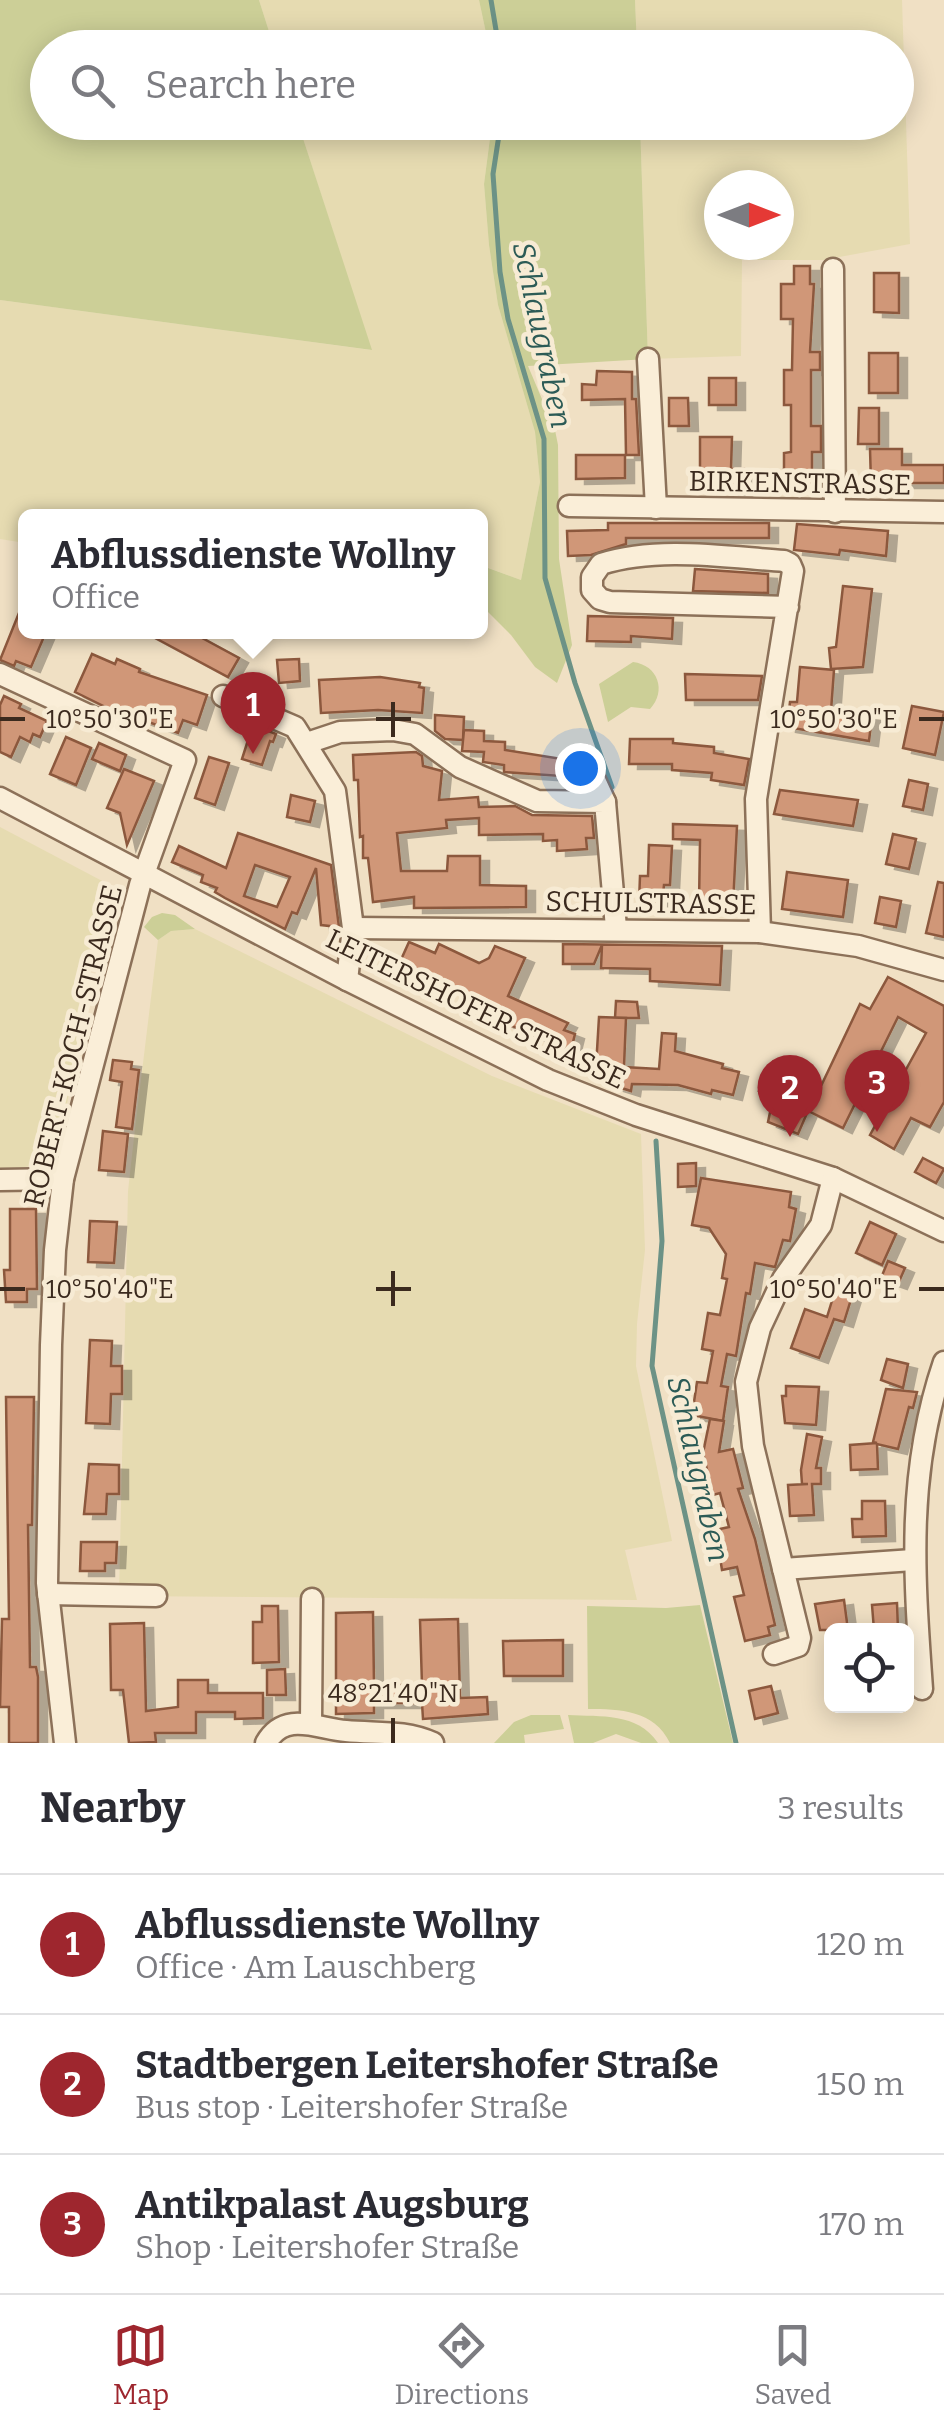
<!DOCTYPE html>
<meta charset="utf-8">
<style>
body{margin:0;font-family:Bitter,serif;background:#f7f7f7;color:#2b2b33}
.controls{position:absolute;right:30px;bottom:30px;display:grid;overflow:hidden;border-radius:15px;box-shadow:0 5px 25px #0003}
.controls button{width:90px;height:90px;display:grid;place-items:center;padding:0;border:0;border-bottom:2px solid #e1e1e2;background:#fff;color:#2b2b33;font:50px sans-serif}
.compass{position:absolute;left:704px;top:170px;width:90px;height:90px;border-radius:50%;background:#fff;box-shadow:0 5px 25px #0003;rotate:90deg}
.you{position:absolute;left:580px;top:768px;width:35px;height:35px;margin:-25px;border:8px solid #fff;border-radius:50%;background:#1a73e8;box-shadow:0 0 0 15px #1a73e833}
.badge{display:grid;place-items:center;width:65px;height:65px;border-radius:50%;background:#9e262e;color:#fff;font-size:32px;font-weight:700}
.pin{position:absolute;translate:-50% -82px;filter:drop-shadow(0 2px 5px #0008)}
.pin::after{content:'';position:absolute;top:52px;width:35px;height:30px;background:inherit;clip-path:polygon(0 0,100% 0,50% 100%)}
.popup{position:absolute;left:18px;top:509px;width:470px;height:130px;box-sizing:border-box;display:grid;place-content:center;border-radius:15px;background:#fff;filter:drop-shadow(0 2px 8px #0005);font-size:32px;white-space:nowrap;color:#7c7c81}
.popup b{font-size:38px;color:#2b2b33}
.popup::after{content:'';position:absolute;left:50%;top:100%;margin-left:-20px;border:20px solid transparent;border-top-color:#fff}
.list{margin:0;padding:0;list-style:none}
h2{display:flex;justify-content:space-between;align-items:center;height:130px;margin:0;padding:0 40px;font-size:42px}
h2 small{font-size:32px;font-weight:400;color:#7c7c81}
.list li{display:grid;grid-template-columns:65px 1fr auto;gap:30px;align-items:center;box-sizing:border-box;height:140px;padding:0 40px;border-top:2px solid #e1e1e2}
.list b{display:block;font-size:38px;white-space:nowrap}
.list p{margin:0;font-size:32px;white-space:nowrap;color:#7c7c81}
.list em{font-size:32px;font-style:normal;color:#7c7c81}
.icon{flex:none;width:55px;height:55px;fill:none;stroke:currentColor;stroke-width:2;stroke-linecap:round;stroke-linejoin:round}
.map{position:relative;flex:none;width:944px;height:1743px;overflow:hidden}
.search{position:absolute;background:#fff;box-shadow:0 5px 25px #0003;left:30px;right:30px;top:30px;height:110px;display:flex;align-items:center;gap:25px;box-sizing:border-box;padding:0 35px;border-radius:55px;color:#7c7c81;font-size:38px}
.sheet{height:550px;background:#fff}
nav{display:flex;justify-content:space-around;align-items:center;box-sizing:border-box;height:140px;border-top:2px solid #e1e1e2;background:#fff;font-size:28px;color:#7c7c81}
nav a{display:grid;justify-items:center;gap:5px}
nav .on{color:#9e262e}
.map>svg:first-child{display:block}
.farmland{fill:#e6dbb1;fill-rule:evenodd}
.green{fill:#cccf97}
.lines{fill:none;stroke-linecap:round;stroke-linejoin:round}
.stream{stroke:#6c9286;stroke-width:5}
.building{fill:#d09778;stroke:#8c583e;stroke-width:2.5;fill-rule:evenodd;filter:url(#shadow)}
.minor-casing{stroke:#8c7159;stroke-width:25}
.minor{stroke:#faeed8;stroke-width:20}
.ticks{fill:none;stroke:#3b2a1e;stroke-width:4}
.labels{text-anchor:middle;dominant-baseline:central;stroke-width:9;stroke-linejoin:round;paint-order:stroke}
.street-label{font-size:28px;fill:#3b2a1e;stroke:#f7ebd4}
.water-label{font-size:30px;font-style:italic;fill:#2c5b56;stroke:#f7ebd4}
.ticks-label{font-size:25px;text-anchor:middle;fill:#3b2a1e;stroke:#f7ebd4;stroke-width:9;stroke-linejoin:round;paint-order:stroke}
</style>
<div class="map">
<svg width="944" height="1743" viewBox="0 0 944 1743">
<defs>
<filter id="shadow"><feDropShadow dx="9" dy="5" stdDeviation="0" flood-color="#0004"/></filter>
</defs>
<rect width="100%" height="100%" fill="#f0e0c4"/>
<g class="farmland">
<path d="M259 0H479L489 47H274Z"/>
<path d="M635 0H902L910 244 823 260H742L741 356 648 359 640 123 896 122V48L637 47ZM719 185H779V245H719Z"/>
<path d="M298 123H492L484 184 489 245 498 305 535 432 540 482 521 580 481 565 480 516H26L25 543 0 539V300L371 350Z"/>
<path d="M0 827 106 883 59 1149 41 1165 0 1170Z"/>
<path d="M195 929 492 1076 641 1134 645 1250 637 1324 636 1366 672 1541 625 1550 637 1600 119 1596 128 1191 135 1129 158 940 171 931Z"/>
</g>
<g class="green">
<path d="M0 0H259L274 47 48 48V122L298 123 372 350 0 300Z"/>
<path d="M479 0H635L637 47H489Z"/>
<path d="M492 123H640L648 359 528 366 555 430 558 445 559 559 572 645 557 683 535 667 511 635 481 605 480 565 521 580 540 482 535 432 498 305 489 245 484 184Z"/>
<path d="M633 662C658 665 667 691 650 709L631 707 608 722 599 684Z"/>
<path d="M162 913 175 915 195 929 171 931 158 940 144 927 152 917Z"/>
<path d="M700 1605 733 1743H670C654 1710 620 1709 588 1709L587 1606 666 1608Z"/>
<path d="M531 1715H560L564 1729 524 1735 525 1743H494L514 1722Z"/>
<path d="M568 1715C601 1717 637 1712 658 1743H641L616 1734 593 1743H574Z"/>
</g>
<g class="lines">
<g class="stream">
<path d="M491 0 499 48"/>
<path d="M501 122 493 174 500 272 508 319 544 439 545 578 575 683 612 787"/>
<path d="M656 1141 662 1241 652 1366 736 1743"/>
</g>
</g>
<g class="building">
<path d="M794 266H810V284H814L810 352H820V370H811V426H821V452H812V484H784V453L791 452V405H784V370H792L793 319H781V284H794Z"/>
<path d="M874 273H899V313L874 312Z"/>
<rect x="869" y="353" width="29" height="40"/>
<path d="M597 371 632 372V399H636L639 455H626L625 399 582 400V384L596 385Z"/>
<rect x="709" y="378" width="27" height="27"/>
<path d="M669 398H688L689 426H669Z"/>
<path d="M859 408H879V444H858Z"/>
<path d="M700 437H732L731 469H744V490H730V474H700Z"/>
<path d="M870 449H902V465H944V483H871Z"/>
<path d="M576 455H625V478L576 479Z"/>
<path d="M608 523H769V538H626V544L591 555 568 556 567 531 608 530Z"/>
<path d="M797 524 888 531 886 556 840 550 839 555 794 550Z"/>
<path d="M695 569 768 574V593L693 591Z"/>
<path d="M843 586 872 589 863 667 831 669 829 648 836 647Z"/>
<path d="M25 598 26 632H46L31 667 16 661 14 666 0 660Z"/>
<path d="M588 616 673 618 672 639 631 636V642L587 641Z"/>
<path d="M144 632H191L239 658 228 677Z"/>
<path d="M92 654 115 664 117 659 140 669 139 672 207 695 197 725 183 720 178 733 138 718 136 722 75 692Z"/>
<path d="M299 659 300 681 279 683 277 660Z"/>
<path d="M800 667 834 670 831 711 872 716 869 741 787 727 790 702H797Z"/>
<path d="M685 674 762 676 758 700H686Z"/>
<path d="M380 677 420 683 419 687 424 688 422 713 378 710 321 713 319 680Z"/>
<path d="M4 696 21 704 19 708 47 721 40 737 33 734 30 742 20 737 11 757 0 752V705Z"/>
<path d="M912 706 944 712 935 755 903 748Z"/>
<path d="M435 715 464 717 463 740 445 739 435 731Z"/>
<path d="M261 728 276 734 273 742 270 741 262 765 242 759 248 740 255 742Z"/>
<path d="M464 730 484 731V741L505 742V750L562 759 561 776 504 772V765L483 762 484 752 462 751Z"/>
<path d="M66 737 91 748 76 785 50 774Z"/>
<path d="M630 739H673V743L714 747V753L749 759 744 785 711 780 712 773 672 770V764H629Z"/>
<path d="M99 743 126 755 120 771 92 759Z"/>
<path d="M416 752 422 756 423 766 442 771 439 800 478 797 479 807 515 806 532 815 592 816 594 838H586L587 849 557 851V840L543 841V834L479 835V818L446 820 447 828 397 833 401 871H447L448 856H480V885L526 886V907L414 908V897L373 902 368 858H363V836L360 837 358 780H354L353 755Z"/>
<path d="M209 757 229 763 215 805 195 798Z"/>
<path d="M124 769 154 781 127 845 120 813 107 808Z"/>
<path d="M909 780 928 784 923 810 903 806Z"/>
<path d="M780 790 858 800 853 826 774 814Z"/>
<path d="M291 795 315 801 310 822 287 817Z"/>
<path d="M673 824 737 826 733 905 699 904 700 840 673 839Z"/>
<path d="M238 833 331 865 339 927 321 925 316 868 297 914 292 912 285 929 225 898 215 892 217 888 201 882 203 875 172 862 179 846 226 868ZM255 865 290 877 277 907 244 896Z"/>
<path d="M893 834 916 839 909 869 886 864Z"/>
<path d="M649 845 672 846 670 885H664L662 904 639 903 640 876H648Z"/>
<path d="M787 872 848 880 843 917 782 909Z"/>
<path d="M938 882 944 883V937L926 933Z"/>
<path d="M880 897 901 901 896 927 875 923Z"/>
<path d="M409 942 435 953 439 944 479 963 489 958 495 946 525 958 508 996 568 1023 564 1030 575 1034 571 1050 507 1024 499 1019 503 1011 400 962Z"/>
<path d="M563 944 722 946 720 985 650 981V969L601 968 602 945 594 964H563Z"/>
<path d="M888 977 944 1006V1102L930 1127 911 1118 894 1149 870 1135 926 1033 898 1017 843 1128 808 1111 798 1134 768 1122 773 1098 759 1091 773 1062 821 1086 860 1004 870 1009Z"/>
<path d="M616 1001 637 1002 639 1018H615Z"/>
<path d="M599 1017 626 1018 624 1067 659 1069 662 1033 676 1034 675 1051 723 1064 722 1068 739 1072 733 1095 712 1090 711 1094 678 1085 632 1084 631 1091 615 1086 617 1068 596 1067Z"/>
<path d="M113 1060 132 1062 131 1069 139 1070 132 1129 116 1127 122 1082 110 1080Z"/>
<path d="M103 1131 128 1134 124 1172 99 1170Z"/>
<path d="M923 1158 944 1169 936 1183 915 1172Z"/>
<path d="M696 1163V1186L678 1187V1164Z"/>
<path d="M701 1178 791 1192 789 1207 796 1209 790 1241 783 1240 775 1267 755 1263 750 1294 746 1293 736 1356 727 1354 721 1386 728 1387 723 1421 692 1415 697 1382 707 1383 713 1351 702 1349 708 1313 720 1315 727 1279 722 1278 726 1254 709 1228 692 1225Z"/>
<path d="M10 1209H36L37 1289H27V1302H6L4 1270H10Z"/>
<path d="M90 1221 117 1222 114 1263 88 1262Z"/>
<path d="M870 1222 896 1234 882 1265 856 1253Z"/>
<path d="M888 1261 905 1268 898 1284 881 1278Z"/>
<path d="M835 1291 852 1296 844 1322 834 1319 819 1358 791 1348 805 1309 827 1317Z"/>
<path d="M90 1340 112 1341 111 1366H122V1394H111L110 1424 86 1423Z"/>
<path d="M887 1359 908 1364 903 1388 881 1380Z"/>
<path d="M786 1386 819 1387 816 1425 785 1423 782 1396H786Z"/>
<path d="M886 1389 917 1392 913 1408 909 1407 898 1449 877 1444 878 1469 851 1470 850 1445 877 1443 873 1442Z"/>
<path d="M6 1397H34L32 1525H28L30 1667H36L38 1677V1743H9V1707H0L2 1619H9Z"/>
<path d="M710 1419 724 1421 719 1452 733 1449 743 1488 738 1489 755 1539 775 1625 768 1627 770 1635 745 1641 734 1597 744 1595 737 1567 722 1570 719 1551 725 1550 720 1529 729 1527 720 1493 713 1495 703 1453Z"/>
<path d="M807 1434 822 1437 816 1468H821V1484H812L814 1515 790 1516 788 1485 808 1484H802L801 1470Z"/>
<path d="M89 1464 119 1465V1494H107L106 1514H84Z"/>
<path d="M862 1501H885L886 1536 853 1537 852 1519H862Z"/>
<path d="M81 1542H117L116 1563H105V1571H80Z"/>
<path d="M844 1600 848 1630H820L815 1604Z"/>
<path d="M897 1603 898 1630H874L872 1605Z"/>
<path d="M262 1606H278L279 1662 253 1663V1622H262Z"/>
<path d="M373 1612 374 1685H422L420 1620 458 1619 460 1698 487 1697 488 1714 423 1719 422 1703H374V1713L336 1714V1613Z"/>
<path d="M144 1623 146 1711 178 1707V1680H208V1693H263V1718L235 1719V1712H196V1733H155L156 1742 129 1743 123 1690H111L110 1624Z"/>
<path d="M563 1640V1676H504L503 1641Z"/>
<path d="M285 1669 286 1695H267V1670Z"/>
<path d="M771 1686 778 1713 755 1719 749 1691Z"/>
</g>
<g class="lines">
<defs>
<g id="minor">
<path d="M833 269 835 512"/>
<path d="M648 359 656 508"/>
<path d="M569 506 944 512"/>
<path d="M0 674 185 760 140 885 63 1179 55 1250 51 1345 47 1583 65 1743"/>
<path d="M223 696 295 727 335 791 353 928 347 980"/>
<path d="M307 743 340 732 393 730 415 734 460 767 537 801 605 802 616 928"/>
<path d="M584 756 605 802"/>
<path d="M0 798 347 980 548 1080 636 1115 833 1178 944 1231"/>
<path d="M353 928 760 932 858 946 944 970"/>
<path d="M760 932 756 799 793 571 790 564 784 561C725 557 658 546 601 564L592 577V590L600 599 610 602 788 607"/>
<path d="M0 1180 63 1179"/>
<path d="M783 1569 913 1560"/>
<path d="M48 1594 156 1596"/>
<path d="M774 1654 798 1646 800 1638 753 1446 746 1382 760 1328 783 1279 821 1225 833 1178"/>
<path d="M922 1689C914 1575 906 1473 944 1362"/>
<path d="M311 1722 312 1599"/>
<path d="M266 1743C285 1710 318 1729 346 1731 377 1734 404 1730 433 1743"/>
</g>
</defs>
<use href="#minor" class="minor-casing"/>
<use href="#minor" class="minor"/>
</g>
<path class="ticks" d="M393 702V737M0 719H25M376 719H411M919 719H944M393 1271V1306M0 1289H25M376 1289H411M919 1289H944M393 1718V1743"/>
<g class="labels">
<g class="street-label">
<text transform="translate(800 483) rotate(1)">BIRKENSTRASSE</text>
<text transform="translate(651 903) rotate(1)">SCHULSTRASSE</text>
<text transform="translate(476 1009) rotate(26)">LEITERSHOFER STRASSE</text>
<text transform="translate(73 1046) rotate(-76)">ROBERT-KOCH-STRASSE</text>
</g>
<g class="water-label">
<text transform="translate(542 335) rotate(78)">Schlaugraben</text>
<text transform="translate(698 1469) rotate(77)">Schlaugraben</text>
</g>
</g>
<g class="ticks-label">
<text x="834" y="728">10°50'30"E</text>
<text x="110" y="728">10°50'30"E</text>
<text x="110" y="1298">10°50'40"E</text>
<text x="834" y="1298">10°50'40"E</text>
<text x="393" y="1702">48°21'40"N</text>
</g>
</svg>
<div class="controls">
<button><svg class="icon" aria-label="locate" viewBox="0 0 24 24"><circle cx="12" cy="12" r="6"/><path d="M12 2v4M12 18v4M2 12h4M18 12h4"/></svg></button>
</div>
<svg class="compass" viewBox="-18 -18 36 36"><path d="M0-13l5 13h-10z" fill="#e53935"/><path d="M0 13l5-13h-10z" fill="#7c7c81"/></svg>
<div class="you"></div>
<div class="pin badge" style="left:253px;top:754px">1</div>
<div class="popup"><b>Abflussdienste Wollny</b>Office</div>
<div class="pin badge" style="left:790px;top:1137px">2</div>
<div class="pin badge" style="left:877px;top:1132px">3</div>
<div class="search"><svg class="icon" aria-label="search" viewBox="0 0 24 24"><circle cx="10" cy="10" r="6"/><path d="M15 15l6 6"/></svg>Search here</div>
</div>
<section class="sheet">
<h2>Nearby<small>3 results</small></h2>
<ul class="list">
<li><span class="badge">1</span><div><b>Abflussdienste Wollny</b><p>Office · Am Lauschberg</p></div><em>120 m</em></li>
<li><span class="badge">2</span><div><b>Stadtbergen Leitershofer Straße</b><p>Bus stop · Leitershofer Straße</p></div><em>150 m</em></li>
<li><span class="badge">3</span><div><b>Antikpalast Augsburg</b><p>Shop · Leitershofer Straße</p></div><em>170 m</em></li>
</ul>
</section>
<nav>
<a class="on"><svg class="icon" aria-label="map" viewBox="0 0 24 24"><path d="M3 6l6-2 6 2 6-2v14l-6 2-6-2-6 2zM9 4v14M15 6v14"/></svg>Map</a>
<a><svg class="icon" aria-label="directions" viewBox="0 0 24 24"><path d="M12 3l9 9-9 9-9-9zM9 14v-3h6M13 9l2 2-2 2"/></svg>Directions</a>
<a><svg class="icon" aria-label="saved" viewBox="0 0 24 24"><path d="M7 4h10v16l-5-4-5 4z"/></svg>Saved</a>
</nav>
